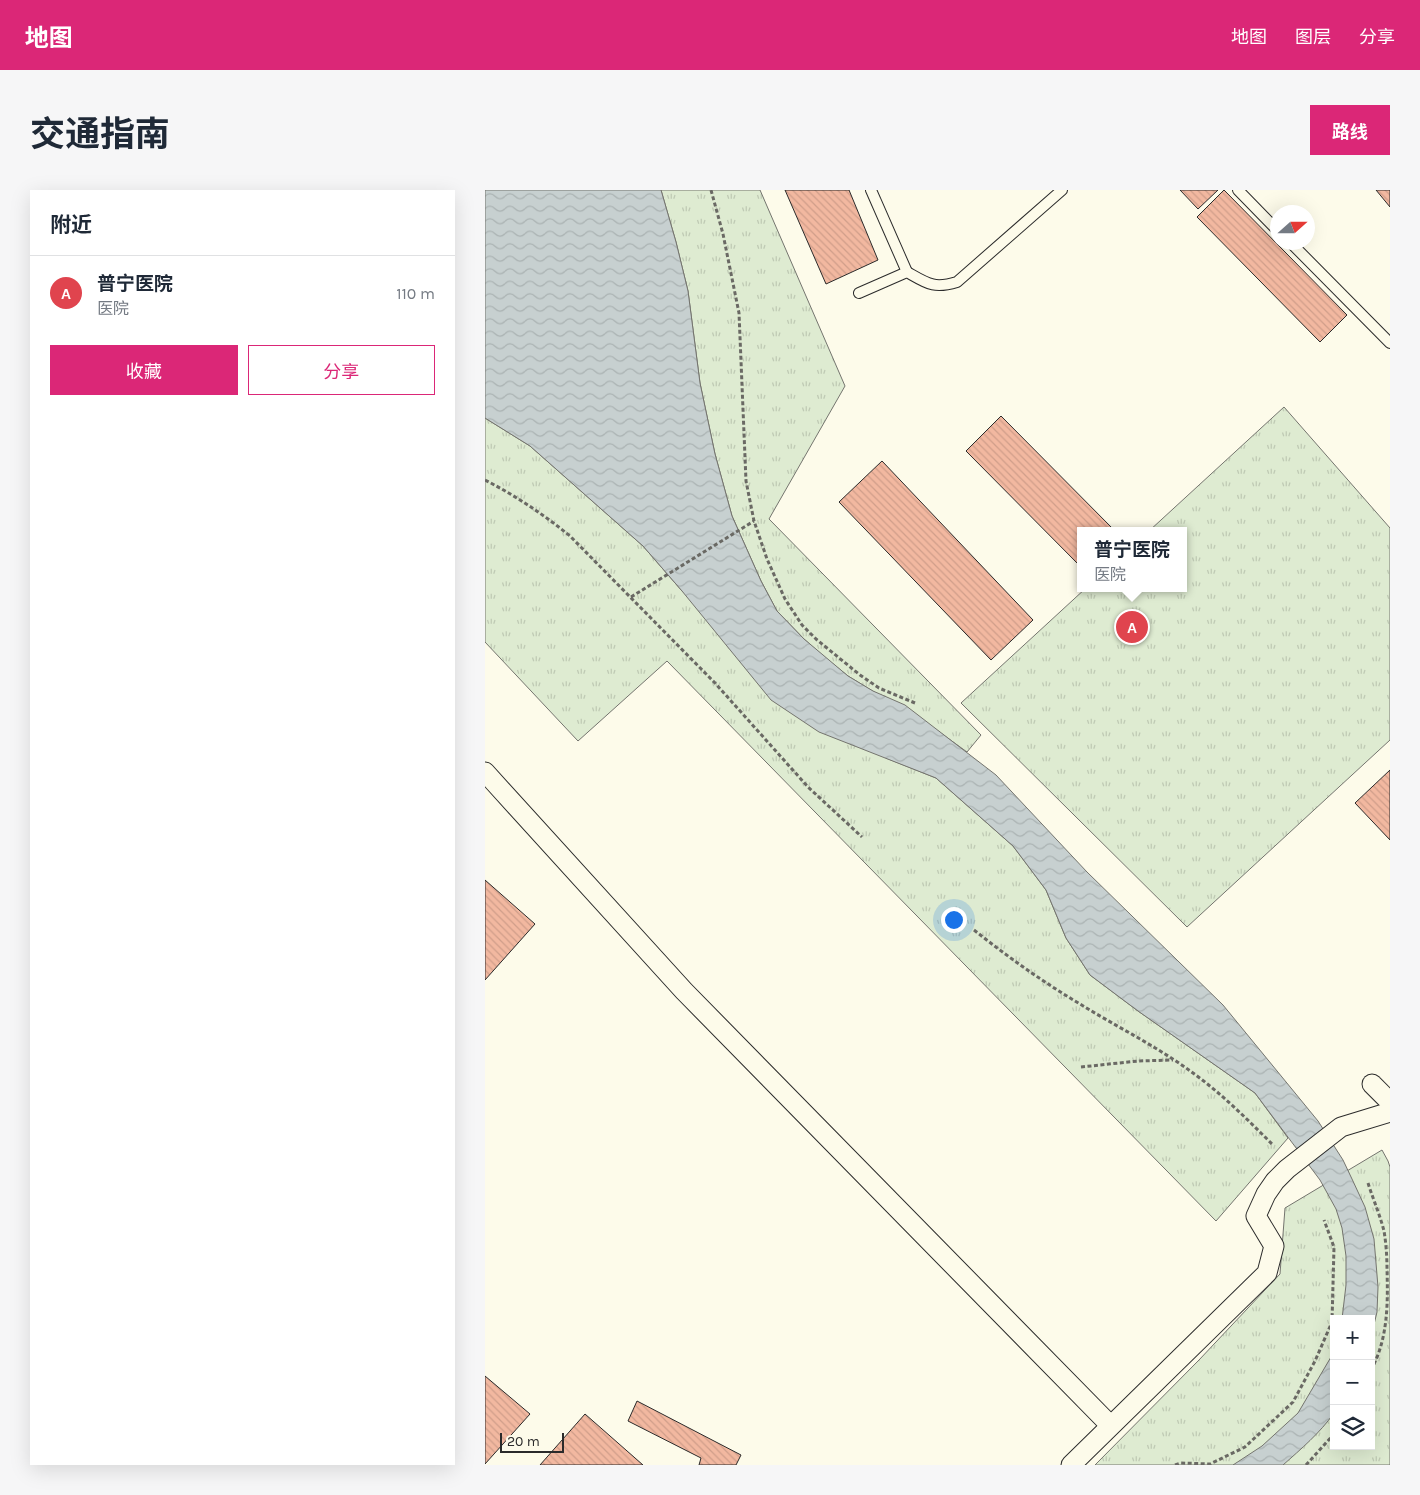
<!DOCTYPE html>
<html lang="zh">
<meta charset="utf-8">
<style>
body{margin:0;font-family:Karla,"Noto Sans SC",sans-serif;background:#f6f6f7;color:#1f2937}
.controls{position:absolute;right:15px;bottom:15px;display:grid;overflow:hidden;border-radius:0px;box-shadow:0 5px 20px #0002}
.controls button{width:45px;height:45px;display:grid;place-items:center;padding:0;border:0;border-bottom:1px solid #e0e1e3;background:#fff;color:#1f2937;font:25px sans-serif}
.compass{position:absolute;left:785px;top:15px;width:45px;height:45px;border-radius:50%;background:#fff;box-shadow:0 5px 20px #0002;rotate:69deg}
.scale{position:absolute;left:15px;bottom:12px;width:64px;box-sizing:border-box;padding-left:5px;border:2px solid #2b2b2b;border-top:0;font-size:14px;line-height:18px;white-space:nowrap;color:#2b2b2b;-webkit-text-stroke:4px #fdfbea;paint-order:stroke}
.you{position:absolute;left:468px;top:729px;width:18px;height:18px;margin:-12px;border:4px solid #fff;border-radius:50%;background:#1a73e8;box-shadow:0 0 0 8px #1a73e833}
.badge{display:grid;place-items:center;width:32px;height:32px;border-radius:50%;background:#db2777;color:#fff;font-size:16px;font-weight:700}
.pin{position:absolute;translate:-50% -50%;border:2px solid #fff;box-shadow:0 1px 5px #0006}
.popup{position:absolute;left:592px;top:337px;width:110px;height:65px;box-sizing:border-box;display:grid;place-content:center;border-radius:0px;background:#fff;filter:drop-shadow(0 1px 4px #0005);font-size:16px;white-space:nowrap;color:#747a83}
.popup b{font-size:19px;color:#1f2937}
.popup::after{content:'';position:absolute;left:50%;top:100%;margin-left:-10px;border:10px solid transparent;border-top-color:#fff}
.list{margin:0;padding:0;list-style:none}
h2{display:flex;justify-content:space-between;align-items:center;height:65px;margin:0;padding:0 20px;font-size:21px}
h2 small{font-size:16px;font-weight:400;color:#747a83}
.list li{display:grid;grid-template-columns:32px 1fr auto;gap:15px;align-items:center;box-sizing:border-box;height:75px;padding:0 20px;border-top:1px solid #e0e1e3}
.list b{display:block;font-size:19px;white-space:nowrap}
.list p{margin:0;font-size:16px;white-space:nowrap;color:#747a83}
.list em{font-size:16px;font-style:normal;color:#747a83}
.actions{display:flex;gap:10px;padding:15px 20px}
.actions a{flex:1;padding:11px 0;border:1px solid #db2777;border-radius:0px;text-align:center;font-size:18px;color:#db2777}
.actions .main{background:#db2777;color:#fff}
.icon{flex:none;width:28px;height:28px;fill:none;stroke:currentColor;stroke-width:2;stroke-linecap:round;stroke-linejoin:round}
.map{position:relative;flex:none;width:905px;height:1275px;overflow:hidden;border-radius:0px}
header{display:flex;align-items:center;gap:30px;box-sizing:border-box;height:70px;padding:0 25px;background:#db2777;color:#fff}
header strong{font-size:24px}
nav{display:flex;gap:28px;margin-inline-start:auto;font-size:18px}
.intro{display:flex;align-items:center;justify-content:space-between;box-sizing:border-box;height:120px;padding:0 30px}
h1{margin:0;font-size:35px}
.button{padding:12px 22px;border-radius:0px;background:#db2777;color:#fff;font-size:18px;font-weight:700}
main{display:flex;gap:30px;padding:0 30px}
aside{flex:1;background:#fff;border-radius:0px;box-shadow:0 5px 20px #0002}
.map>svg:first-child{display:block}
.park{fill:url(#park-tufts);stroke:#74746e;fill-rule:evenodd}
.water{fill:url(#water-waves);stroke:#74746e}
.building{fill:url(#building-back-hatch);stroke:#2b2b2b}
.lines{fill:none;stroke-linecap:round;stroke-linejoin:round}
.lane-casing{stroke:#2b2b2b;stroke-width:12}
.street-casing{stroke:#2b2b2b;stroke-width:21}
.path{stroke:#6a6964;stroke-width:3;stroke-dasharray:4 2.5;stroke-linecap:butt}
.lane{stroke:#fdfbea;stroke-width:10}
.street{stroke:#fdfbea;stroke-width:19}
</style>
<header>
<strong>地图</strong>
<nav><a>地图</a><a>图层</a><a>分享</a></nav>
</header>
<div class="intro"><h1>交通指南</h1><a class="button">路线</a></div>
<main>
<aside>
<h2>附近<small></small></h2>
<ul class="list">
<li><span class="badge" style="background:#e0444e">A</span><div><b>普宁医院</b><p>医院</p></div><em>110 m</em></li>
</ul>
<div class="actions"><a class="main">收藏</a><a>分享</a></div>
</aside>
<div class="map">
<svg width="905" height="1275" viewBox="0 0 905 1275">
<defs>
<pattern id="park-tufts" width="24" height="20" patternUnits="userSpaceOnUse" patternTransform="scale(1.25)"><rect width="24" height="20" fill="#deebd1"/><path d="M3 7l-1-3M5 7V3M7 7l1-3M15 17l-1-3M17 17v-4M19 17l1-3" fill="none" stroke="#bfcab4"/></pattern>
<pattern id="water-waves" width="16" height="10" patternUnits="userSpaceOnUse" patternTransform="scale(1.25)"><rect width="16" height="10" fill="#c7d0d0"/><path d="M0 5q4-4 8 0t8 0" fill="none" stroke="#abb3b3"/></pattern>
<pattern id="building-back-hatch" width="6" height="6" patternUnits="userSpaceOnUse" patternTransform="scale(1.25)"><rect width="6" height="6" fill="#f2b8a0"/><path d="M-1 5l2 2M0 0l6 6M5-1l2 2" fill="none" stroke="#d09e8a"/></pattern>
</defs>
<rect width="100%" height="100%" fill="#fdfbea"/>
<g class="park">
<path d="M176 0H275L360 196 284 329 496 545 482 562 453 541 363 486 337 465 319 449 292 421 276 391 247 326 230 264 215 193 203 101 191 52Z"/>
<path d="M799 217 905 338V550L702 737 476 513 601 398H698V341H664Z"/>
<path d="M0 228 45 256 158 356 197 401 401 568 451 588 528 656 561 700 581 748 605 785 653 821 770 903 803 948 731 1031 182 471 93 551 0 452Z"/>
<path d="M897 960 903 971 905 977V1275H610L714 1170 795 1084 800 1018ZM849 1129H886V1256H849Z"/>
</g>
<g class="water">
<path d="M0 0H176L191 52 203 101 215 193 230 264 247 326 276 391 292 421 319 449 363 486 388 501 420 515 511 585 602 682 738 815 833 931 858 970 867 989 880 1017 889 1049 893 1097 892 1122 886 1147V1129H857L861 1095V1066L857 1038 851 1019 835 990 770 903 653 821 605 785 581 748 561 700 528 656 451 588 334 542 286 510 197 401 158 356 45 256 0 228Z"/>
<path d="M849 1157V1223C835 1243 816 1259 798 1275H748L777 1256 813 1223 846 1167Z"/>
</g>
<g class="building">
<path d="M300 0H364L393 70 341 94Z"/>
<path d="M695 0H733L713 19Z"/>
<path d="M739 0 862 125 835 152 712 27Z"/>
<path d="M891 0H905V17Z"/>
<path d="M516 226 630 341H596V377L481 261Z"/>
<path d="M397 271 548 430 506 470 354 312Z"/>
<path d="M905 580V650L870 613Z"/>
<path d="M0 690 50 734 0 790Z"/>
<path d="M0 1186 45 1224 0 1274Z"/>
<path d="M152 1211 256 1265 251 1275H214L216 1268 143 1231Z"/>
<path d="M100 1224 158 1275H55Z"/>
</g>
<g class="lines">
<defs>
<g id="lane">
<path d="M386 0 422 82"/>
<path d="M753 0 792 40"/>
<path d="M805 52 905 153"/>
<path d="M374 103 422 82C443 94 449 99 472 92L577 0"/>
</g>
<g id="street">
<path d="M0 582 199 801 625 1235"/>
<path d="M887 894 905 912"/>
<path d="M586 1275 782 1083 789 1056 771 1026 781 1004 790 991 802 979 856 937 905 922"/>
</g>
</defs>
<use href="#lane" class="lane-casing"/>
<use href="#street" class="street-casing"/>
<g class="path">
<path d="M226 0 238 44 254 123 261 291 269 331 282 369 300 409 317 435 331 449 375 485 394 498 430 513"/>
<path d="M0 290C31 306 58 324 85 346L230 493 323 597 377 647"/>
<path d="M146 407 269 331"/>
<path d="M489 740C523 767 558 792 595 814 632 837 673 857 708 883 737 904 762 929 787 954"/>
<path d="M596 877 653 871 688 870"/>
<path d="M883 993C888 1009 895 1025 899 1041 901 1053 902 1066 902 1079 903 1114 903 1149 886 1180"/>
<path d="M690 1275 696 1273 725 1274 760 1257 808 1212 830 1171 847 1132 849 1057 839 1030"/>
<path d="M821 1275 849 1244"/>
</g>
<use href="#lane" class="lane"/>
<use href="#street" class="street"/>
</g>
</svg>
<div class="controls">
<button>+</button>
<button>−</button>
<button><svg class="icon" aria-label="layers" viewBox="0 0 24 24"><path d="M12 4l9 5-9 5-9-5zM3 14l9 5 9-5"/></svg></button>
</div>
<svg class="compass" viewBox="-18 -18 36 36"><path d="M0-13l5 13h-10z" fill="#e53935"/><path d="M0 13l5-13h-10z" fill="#747a83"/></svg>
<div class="scale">20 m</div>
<div class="you"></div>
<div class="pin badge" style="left:647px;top:437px;background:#e0444e">A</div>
<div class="popup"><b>普宁医院</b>医院</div>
</div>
</main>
